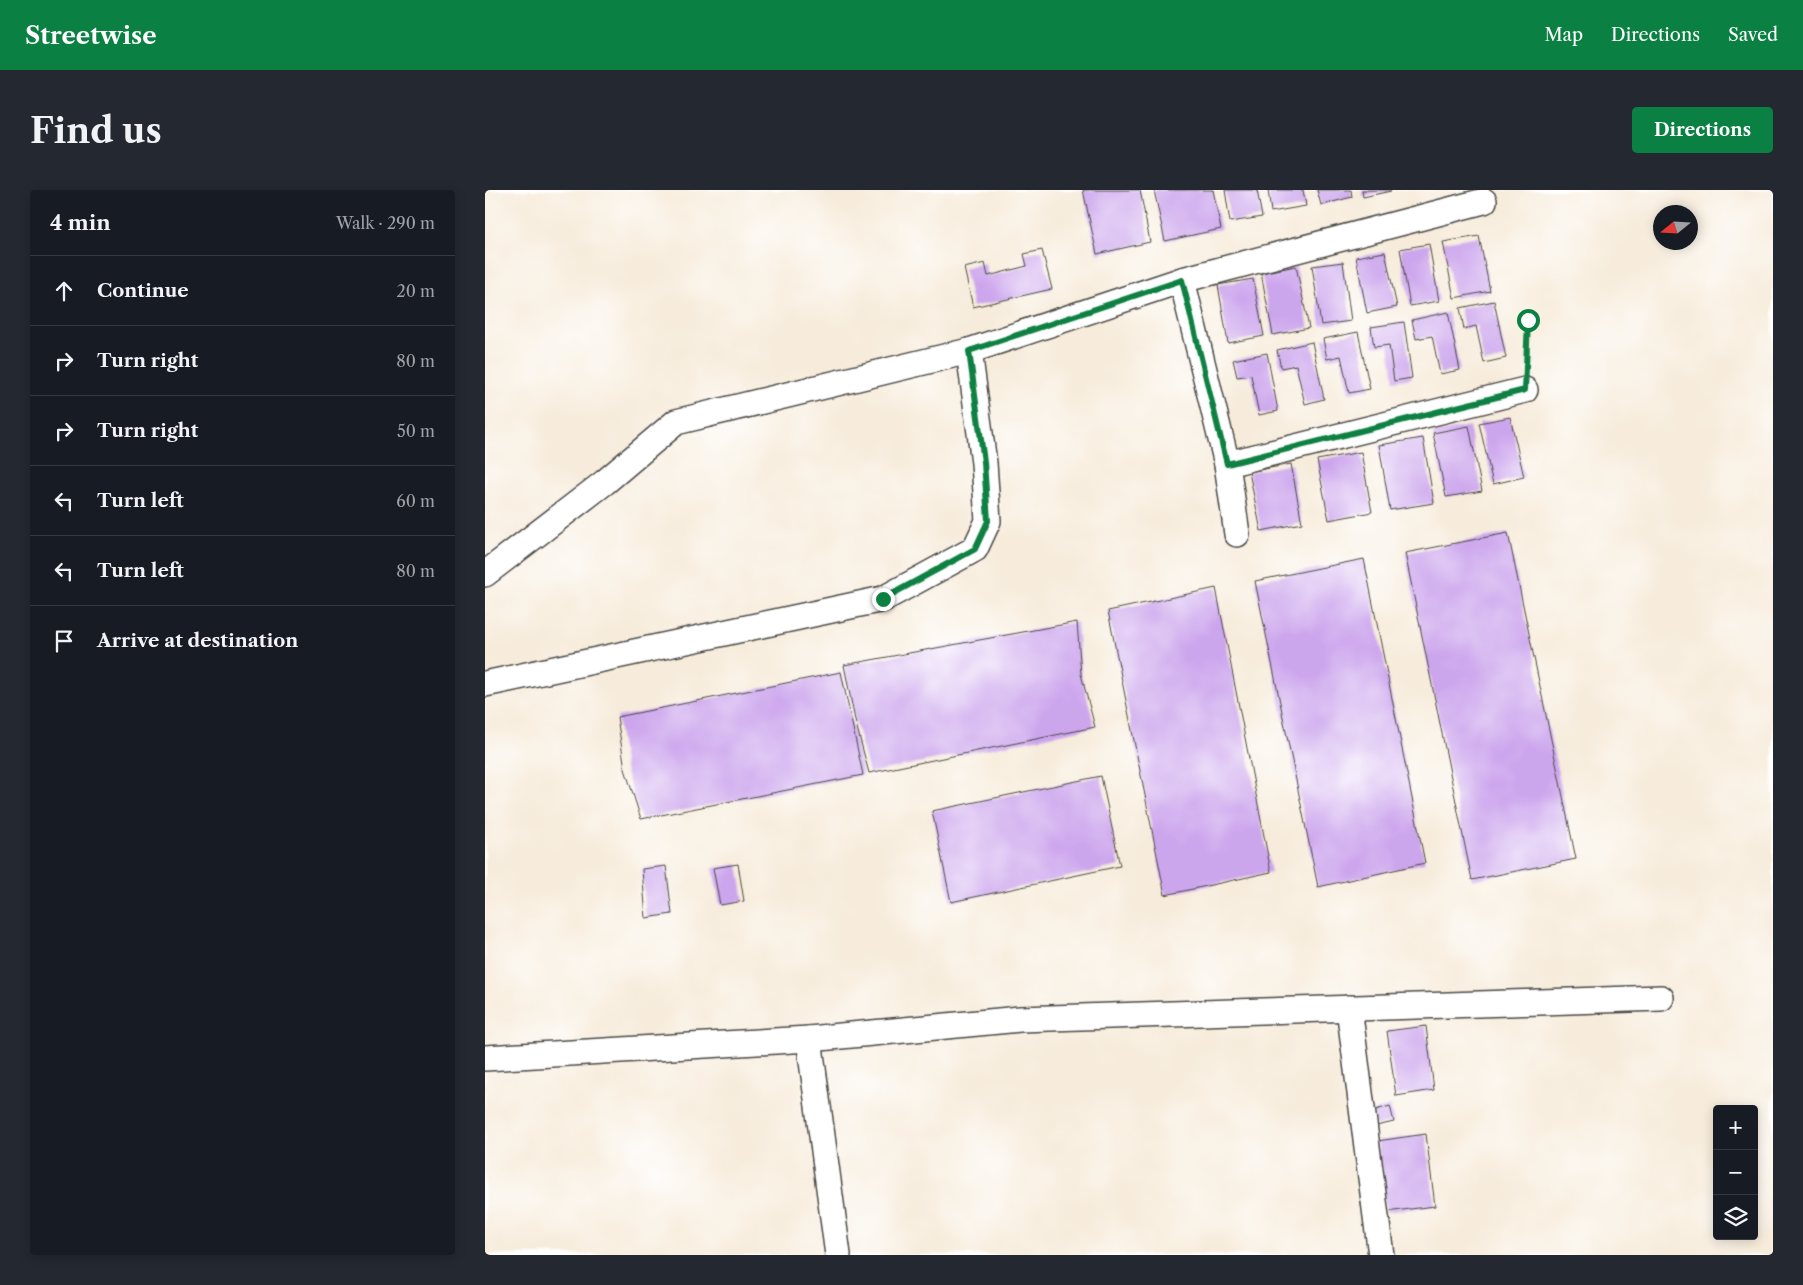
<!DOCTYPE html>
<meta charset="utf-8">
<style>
body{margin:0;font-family:"Libre Caslon Text",serif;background:#242831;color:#f1f3f6}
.controls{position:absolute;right:15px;bottom:15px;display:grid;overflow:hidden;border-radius:5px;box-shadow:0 2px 12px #0003}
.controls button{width:45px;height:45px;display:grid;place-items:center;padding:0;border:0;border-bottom:1px solid #363941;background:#171b24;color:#f1f3f6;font:25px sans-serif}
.compass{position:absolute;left:1168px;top:15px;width:45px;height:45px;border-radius:50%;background:#171b24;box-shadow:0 2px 12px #0003;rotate:252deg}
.stop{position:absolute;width:15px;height:15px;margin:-11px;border:4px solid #0b8043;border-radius:50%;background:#fff}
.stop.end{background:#0b8043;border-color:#fff;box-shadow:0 1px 5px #0008}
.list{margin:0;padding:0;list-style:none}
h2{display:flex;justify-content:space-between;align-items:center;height:65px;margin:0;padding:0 20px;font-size:21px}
h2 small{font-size:16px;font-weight:400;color:#9ea1a6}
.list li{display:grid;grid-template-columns:32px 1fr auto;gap:15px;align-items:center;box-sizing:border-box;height:70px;padding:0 20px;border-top:1px solid #363941}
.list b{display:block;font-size:19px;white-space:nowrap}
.list em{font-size:16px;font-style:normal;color:#9ea1a6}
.icon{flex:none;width:28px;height:28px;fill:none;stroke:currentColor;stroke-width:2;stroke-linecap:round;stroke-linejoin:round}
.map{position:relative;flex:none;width:1288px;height:1065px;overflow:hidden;border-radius:5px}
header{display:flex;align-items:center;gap:30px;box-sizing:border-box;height:70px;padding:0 25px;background:#0b8043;color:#fff}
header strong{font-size:24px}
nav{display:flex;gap:28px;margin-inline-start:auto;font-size:18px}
.intro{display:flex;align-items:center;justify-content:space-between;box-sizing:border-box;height:120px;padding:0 30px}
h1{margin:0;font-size:35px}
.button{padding:12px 22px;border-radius:5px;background:#0b8043;color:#fff;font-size:18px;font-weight:700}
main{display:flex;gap:30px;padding:0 30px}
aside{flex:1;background:#171b24;border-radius:5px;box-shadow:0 2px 12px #0003}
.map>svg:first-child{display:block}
.building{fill:#cca6ed}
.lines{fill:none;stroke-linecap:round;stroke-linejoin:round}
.street-casing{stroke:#4a4845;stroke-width:28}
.path{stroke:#4a4845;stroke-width:3;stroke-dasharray:1 4;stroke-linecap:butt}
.street{stroke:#fff;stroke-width:25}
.route{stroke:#0b8043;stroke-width:6}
</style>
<header>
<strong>Streetwise</strong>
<nav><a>Map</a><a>Directions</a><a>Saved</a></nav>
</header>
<div class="intro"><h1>Find us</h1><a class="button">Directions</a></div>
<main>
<aside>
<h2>4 min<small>Walk · 290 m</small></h2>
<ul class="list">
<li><svg class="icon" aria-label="ahead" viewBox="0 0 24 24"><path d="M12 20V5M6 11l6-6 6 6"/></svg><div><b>Continue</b></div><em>20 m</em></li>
<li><svg class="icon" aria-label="right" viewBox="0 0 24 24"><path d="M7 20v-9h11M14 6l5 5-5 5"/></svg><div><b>Turn right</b></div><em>80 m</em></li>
<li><svg class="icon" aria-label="right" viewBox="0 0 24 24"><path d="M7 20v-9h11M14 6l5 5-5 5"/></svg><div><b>Turn right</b></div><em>50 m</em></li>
<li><svg class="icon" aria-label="left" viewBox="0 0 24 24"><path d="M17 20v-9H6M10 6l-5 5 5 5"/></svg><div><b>Turn left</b></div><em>60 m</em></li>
<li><svg class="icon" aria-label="left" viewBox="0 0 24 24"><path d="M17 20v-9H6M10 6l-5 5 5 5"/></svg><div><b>Turn left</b></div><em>80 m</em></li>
<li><svg class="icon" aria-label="arrive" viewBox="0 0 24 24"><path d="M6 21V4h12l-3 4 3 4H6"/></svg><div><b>Arrive at destination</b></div></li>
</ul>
</aside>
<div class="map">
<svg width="1288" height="1065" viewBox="0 0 1288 1065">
<rect width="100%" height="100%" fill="#fff"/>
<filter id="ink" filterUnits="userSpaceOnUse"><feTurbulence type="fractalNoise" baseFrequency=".02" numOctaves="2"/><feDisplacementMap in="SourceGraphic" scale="10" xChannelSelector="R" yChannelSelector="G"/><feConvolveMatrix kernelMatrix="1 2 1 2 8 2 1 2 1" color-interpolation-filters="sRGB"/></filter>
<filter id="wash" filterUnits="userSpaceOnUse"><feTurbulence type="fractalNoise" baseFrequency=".0096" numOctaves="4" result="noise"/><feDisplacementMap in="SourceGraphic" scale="20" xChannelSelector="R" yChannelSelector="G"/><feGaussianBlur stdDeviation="1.12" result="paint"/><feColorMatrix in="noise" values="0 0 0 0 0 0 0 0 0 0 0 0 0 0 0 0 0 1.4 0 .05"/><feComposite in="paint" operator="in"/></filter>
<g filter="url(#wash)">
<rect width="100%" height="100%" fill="#f7ecdb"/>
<g id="blocks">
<g class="building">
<path d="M598 0H655L665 52 612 64Z"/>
<path d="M669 0H728L736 39 680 51Z"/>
<path d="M740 0H772L777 27 745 32Z"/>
<path d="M783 0H818L821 16 786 22Z"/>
<path d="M832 0H866L867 7 836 15Z"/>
<path d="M877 0H906V1L878 7Z"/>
<path d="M994 46 1005 101 969 108 958 52Z"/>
<path d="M944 54 954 111 925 116 915 59Z"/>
<path d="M557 60 567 99 488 117 479 78 500 73 503 86 542 76 539 64Z"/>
<path d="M900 62 912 117 882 123 871 67Z"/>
<path d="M858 72 866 131 836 135 827 76Z"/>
<path d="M811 76 824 138 788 145 776 83Z"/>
<path d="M768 89 779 146 743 153 733 95Z"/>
<path d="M1009 111 1021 168 999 173 991 136 979 139 975 118Z"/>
<path d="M963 122 975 180 955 184 947 146 931 149 927 130Z"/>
<path d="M919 132 927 188 909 191 904 155 889 157 886 137Z"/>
<path d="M873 142 885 199 864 203 856 166 842 169 838 149Z"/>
<path d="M827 152 839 209 820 214 811 175 796 178 792 160Z"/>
<path d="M782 163 793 221 774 225 766 185 752 187 748 170Z"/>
<path d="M1025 227 1039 287 1008 294 994 233Z"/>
<path d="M984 236 997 301 961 307 948 243Z"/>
<path d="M938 248 949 313 905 320 894 255Z"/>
<path d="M876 262 887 322 844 330 832 270Z"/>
<path d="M806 274 817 333 776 341 764 282Z"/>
<path d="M1023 343 1091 669 987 690 920 363Z"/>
<path d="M879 369 940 673 833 697 770 391Z"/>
<path d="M731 398 786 682 680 705 623 421Z"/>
<path d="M592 432 596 484 610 537 384 583 370 530 359 475Z"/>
<path d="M356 482 378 585 156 629 140 579 132 527Z"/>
<path d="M616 586 635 676 466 712 447 621Z"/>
<path d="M253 674 259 711 235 715 228 678Z"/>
<path d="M181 676 187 724 161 728 157 679Z"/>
<path d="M941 836 949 900 911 906 902 841Z"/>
<path d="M905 916 909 932 891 936 887 921Z"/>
<path d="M941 944 950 1016 901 1022 892 951Z"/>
</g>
</g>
</g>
<g filter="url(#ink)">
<use href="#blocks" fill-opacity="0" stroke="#4a4845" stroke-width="1"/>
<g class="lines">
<defs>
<g id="street">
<path d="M697 90 999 11"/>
<path d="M742 274 1040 200"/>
<path d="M0 384 120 292 191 232 484 161"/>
<path d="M0 494 398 409 490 359 503 331 499 273 484 161 697 90 742 274 752 344"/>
<path d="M864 818 896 1065"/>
<path d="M324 849 353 1065"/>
<path d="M0 868 324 849 535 829 1176 808"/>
</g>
</defs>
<use href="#street" class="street-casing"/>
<path class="path" d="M1041 177 1043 130"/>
<use href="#street" class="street"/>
</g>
</g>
<g class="lines" filter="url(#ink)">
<path class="route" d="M398 409 490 359 503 331 499 272 484 161 697 90 742 274 1040 200 1043 130"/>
</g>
</svg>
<div class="controls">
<button>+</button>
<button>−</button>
<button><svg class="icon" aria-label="layers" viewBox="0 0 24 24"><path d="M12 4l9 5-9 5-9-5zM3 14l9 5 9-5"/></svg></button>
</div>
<svg class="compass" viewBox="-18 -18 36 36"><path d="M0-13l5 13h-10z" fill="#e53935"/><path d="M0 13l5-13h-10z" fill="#9ea1a6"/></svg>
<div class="stop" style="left:1043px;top:130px"></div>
<div class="stop end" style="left:398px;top:409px"></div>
</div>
</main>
